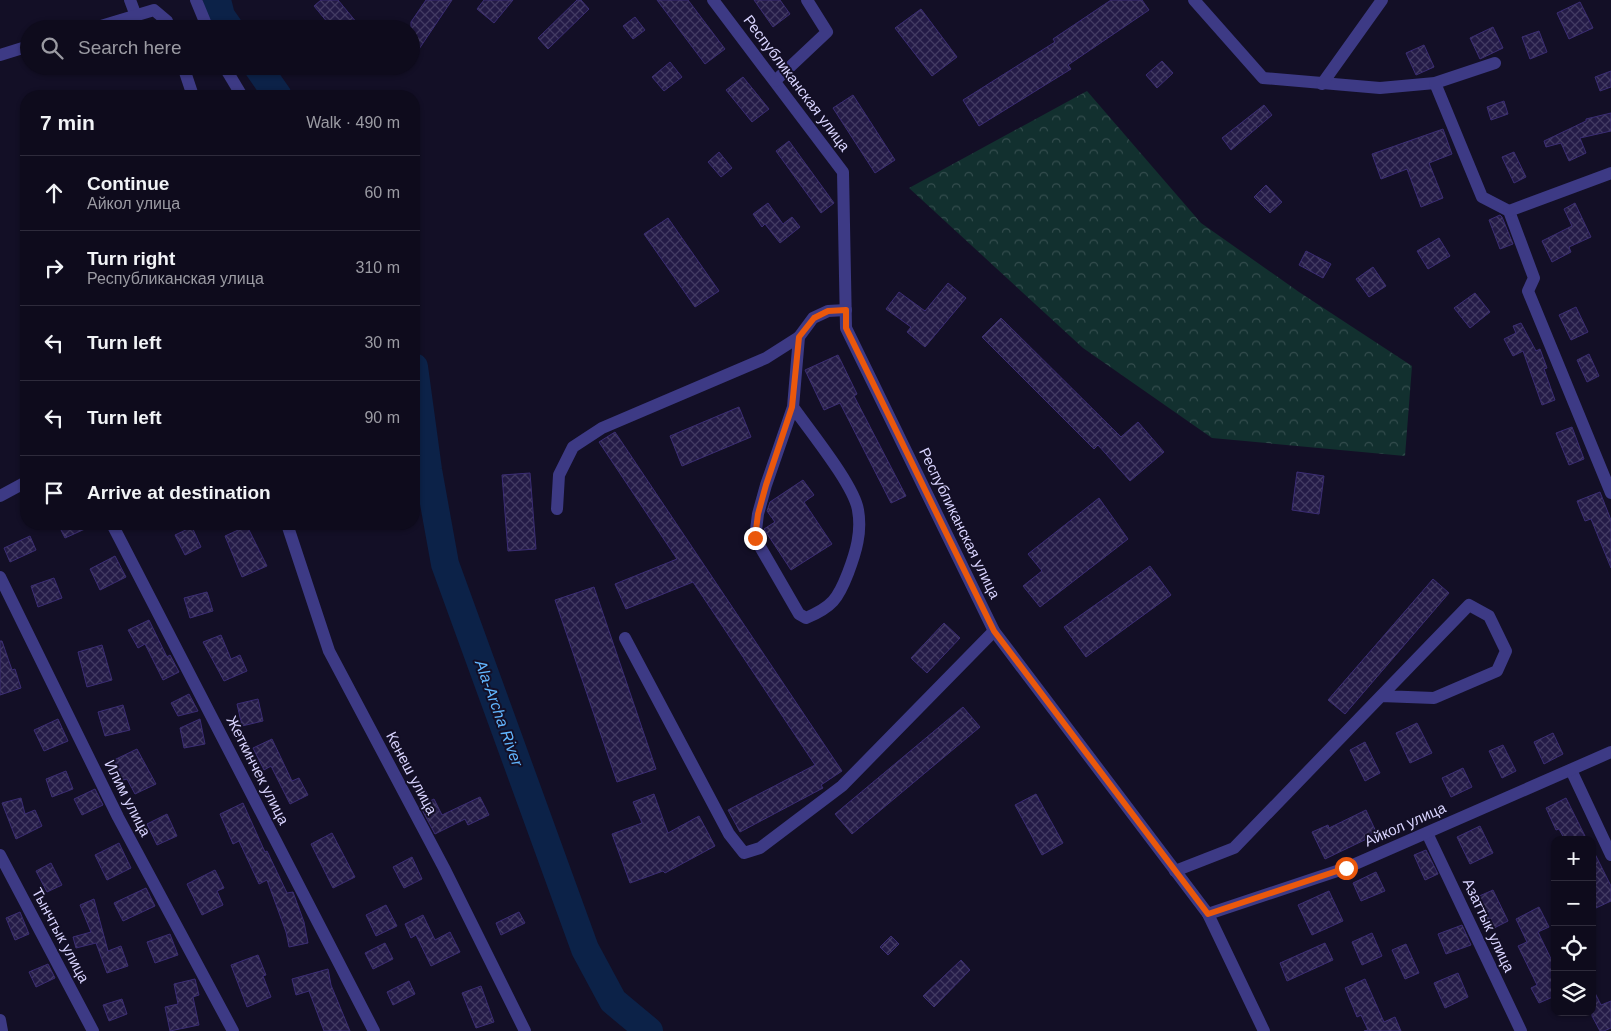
<!DOCTYPE html>
<meta charset="utf-8">
<style>
body{margin:0;font-family:Helvetica,sans-serif;background:#1c1929;color:#f1f3f6}
.controls{position:absolute;right:15px;bottom:15px;display:grid;overflow:hidden;border-radius:10px;box-shadow:0 1px 4px #0004}
.controls button{width:45px;height:45px;display:grid;place-items:center;padding:0;border:0;border-bottom:1px solid #2e2b3b;background:#0e0b1c;color:#f1f3f6;font:25px sans-serif}
.stop{position:absolute;width:15px;height:15px;margin:-11px;border:4px solid #ea580c;border-radius:50%;background:#fff}
.stop.end{background:#ea580c;border-color:#fff;box-shadow:0 1px 5px #0008}
.list{margin:0;padding:0;list-style:none}
h2{display:flex;justify-content:space-between;align-items:center;height:65px;margin:0;padding:0 20px;font-size:21px}
h2 small{font-size:16px;font-weight:400;color:#9b9ba3}
.list li{display:grid;grid-template-columns:32px 1fr auto;gap:15px;align-items:center;box-sizing:border-box;height:75px;padding:0 20px;border-top:1px solid #2e2b3b}
.list b{display:block;font-size:19px;white-space:nowrap}
.list p{margin:0;font-size:16px;white-space:nowrap;color:#9b9ba3}
.list em{font-size:16px;font-style:normal;color:#9b9ba3}
.icon{flex:none;width:28px;height:28px;fill:none;stroke:currentColor;stroke-width:2;stroke-linecap:round;stroke-linejoin:round}
.map{position:relative;flex:none;width:1611px;height:1031px;overflow:hidden}
.search{position:absolute;background:#0e0b1c;box-shadow:0 1px 4px #0004;left:20px;top:20px;width:400px;height:55px;display:flex;align-items:center;gap:12px;box-sizing:border-box;padding:0 18px;border-radius:28px;color:#9b9ba3;font-size:19px}
.panel{position:absolute;background:#0e0b1c;box-shadow:0 1px 4px #0004;left:20px;top:90px;width:400px;height:440px;border-radius:20px}
.map>svg:first-child{display:block}
.park{fill:url(#park-crowns)}
.lines{fill:none;stroke-linecap:round;stroke-linejoin:round}
.river{stroke:#0c2248;stroke-width:28}
.building{fill:url(#building-cross-hatch);stroke:#3b2d73}
.minor{stroke:#3d3a85;stroke-width:12}
.route{stroke:#ea580c;stroke-width:6}
.labels{text-anchor:middle;dominant-baseline:central;stroke-width:4;stroke-linejoin:round;paint-order:stroke}
.street-label{font-size:15px;fill:#d9d4ff;stroke:#130f26}
.water-label{font-size:16px;font-style:italic;fill:#62b6ff;stroke:#130f26}
</style>
<div class="map">
<svg width="1611" height="1031" viewBox="0 0 1611 1031">
<defs>
<pattern id="park-crowns" width="20" height="18" patternUnits="userSpaceOnUse" patternTransform="scale(1.25)"><rect width="20" height="18" fill="#12302f"/><path d="M2 6a3 3 0 1 1 6 0M12 15a3 3 0 1 1 6 0" fill="none" stroke="#344d4e"/></pattern>
<pattern id="building-cross-hatch" width="8" height="8" patternUnits="userSpaceOnUse" patternTransform="scale(1.25)"><rect width="8" height="8" fill="#241b47"/><path d="M0 0l8 8M0 8l8-8" fill="none" stroke="#433b63"/></pattern>
</defs>
<rect width="100%" height="100%" fill="#130f26"/>
<path class="park" d="M1087 91 1201 223 1299 292 1412 366 1405 456 1212 438 1083 348 909 188Z"/>
<g class="lines">
<g class="river">
<path d="M217 0 221 16 230 29"/>
<path d="M257 66 278 96"/>
<path d="M414 367 428 470 445 564 585 949 613 1001 649 1031"/>
</g>
</g>
<g class="building">
<path d="M321 0H338L362 29H333L314 6Z"/>
<path d="M426 0H452L411 61V22Z"/>
<path d="M484 0H513L494 23 477 9Z"/>
<path d="M577 0H581L589 9 548 49 538 38Z"/>
<path d="M657 0H688L725 49 705 64Z"/>
<path d="M754 0H780L790 14 773 27Z"/>
<path d="M1111 0H1142L1149 10 1068 65 1071 69 979 126 963 100 1055 42 1053 39Z"/>
<path d="M1580 2 1593 28 1569 39 1557 13Z"/>
<path d="M921 9 957 57 932 76 895 28Z"/>
<path d="M635 17 645 30 633 39 623 26Z"/>
<path d="M1493 27 1503 48 1480 59 1470 38Z"/>
<path d="M1539 31 1547 52 1530 59 1522 37Z"/>
<path d="M1424 45 1434 67 1416 75 1406 53Z"/>
<path d="M1162 61 1173 73 1157 88 1146 75Z"/>
<path d="M670 62 682 77 664 91 652 77Z"/>
<path d="M1611 71V87L1600 91 1595 77Z"/>
<path d="M743 77 769 109 752 122 726 90Z"/>
<path d="M853 95 895 160 875 173 833 108Z"/>
<path d="M1504 101 1508 114 1491 120 1487 107Z"/>
<path d="M1264 105 1272 115 1231 150 1222 138Z"/>
<path d="M1611 113V131L1580 138 1586 153 1569 161 1561 143 1546 147 1544 141 1586 121V119Z"/>
<path d="M1443 129 1452 154 1429 163 1443 198 1421 207 1407 169 1381 179 1372 154Z"/>
<path d="M789 141 834 203 821 213 776 151Z"/>
<path d="M719 152 732 168 721 177 708 162Z"/>
<path d="M1514 152 1526 177 1514 183 1502 157Z"/>
<path d="M1266 185 1282 202 1270 213 1254 197Z"/>
<path d="M768 203 783 224 792 217 800 227 780 243 765 224 762 227 753 214Z"/>
<path d="M1575 203 1591 237 1569 247 1571 252 1552 262 1542 241 1572 226 1564 209Z"/>
<path d="M1500 215 1502 217 1513 244 1500 249 1489 220Z"/>
<path d="M668 218 719 291 695 307 644 234Z"/>
<path d="M1439 238 1450 256 1428 269 1417 251Z"/>
<path d="M1306 251 1331 264 1323 278 1299 265Z"/>
<path d="M1373 267 1386 286 1369 297 1356 279Z"/>
<path d="M948 283 966 298 925 347 907 332 911 327 886 309 899 292 925 311Z"/>
<path d="M1475 293 1490 312 1470 328 1454 308Z"/>
<path d="M1576 307 1588 332 1571 340 1559 315Z"/>
<path d="M1001 318 1121 437 1138 422 1164 452 1130 481 1098 445 1094 449 982 337Z"/>
<path d="M1521 323 1536 351 1540 349 1547 368 1544 369 1555 400 1542 405 1523 351 1513 356 1504 339 1516 333 1513 326Z"/>
<path d="M1589 354 1599 376 1587 382 1577 360Z"/>
<path d="M838 355 857 394 854 396 906 496 891 503 840 403 824 410 805 370Z"/>
<path d="M739 407 751 437 682 466 670 436Z"/>
<path d="M1572 427 1584 459 1569 465 1556 433Z"/>
<path d="M615 432 842 771 821 785 823 788 740 832 728 810 815 765 693 582 626 609 615 584 677 559 599 442Z"/>
<path d="M1297 472 1324 476 1319 514 1292 510Z"/>
<path d="M530 473 536 549 508 551 502 475Z"/>
<path d="M803 480 814 495 804 502 832 544 791 570 764 529 775 522 767 511 770 502Z"/>
<path d="M1600 492 1611 520V568L1591 519 1585 521 1577 501Z"/>
<path d="M1099 498 1128 539 1040 607 1023 586 1042 571 1028 554Z"/>
<path d="M58 524H96L65 538Z"/>
<path d="M247 526 267 566 242 577 225 536Z"/>
<path d="M192 527 201 547 185 555 175 535Z"/>
<path d="M30 536 36 550 10 562 4 548Z"/>
<path d="M115 556 126 577 100 590 90 569Z"/>
<path d="M1150 566 1171 595 1086 657 1064 627Z"/>
<path d="M54 578 62 598 38 607 31 586Z"/>
<path d="M1433 579 1449 593 1345 714 1328 700Z"/>
<path d="M594 587 656 769 617 782 555 600Z"/>
<path d="M207 592 213 611 190 618 184 598Z"/>
<path d="M149 620 167 657 170 655 179 672 163 680 145 644 138 648 128 630Z"/>
<path d="M944 623 960 638 927 673 911 658Z"/>
<path d="M221 635 231 659 240 655 247 671 224 681 203 642Z"/>
<path d="M0 641H2L12 670 15 669 21 688 0 695Z"/>
<path d="M102 645 112 680 87 687 78 652Z"/>
<path d="M189 694 198 711 178 716 171 703Z"/>
<path d="M258 699 263 721 242 726 237 704Z"/>
<path d="M123 705 130 730 105 736 98 712Z"/>
<path d="M963 707 980 727 852 834 835 814Z"/>
<path d="M58 719 68 741 44 751 34 730Z"/>
<path d="M200 719 205 744 184 748 180 728Z"/>
<path d="M1417 723 1432 753 1410 763 1396 733Z"/>
<path d="M1553 733 1563 754 1544 764 1534 742Z"/>
<path d="M272 739 292 781 299 778 308 795 290 804 271 766 264 770 253 748Z"/>
<path d="M1365 742 1380 773 1365 781 1350 750Z"/>
<path d="M1503 745 1516 771 1502 778 1489 751Z"/>
<path d="M137 749 156 784 135 794 127 779 123 780 114 760Z"/>
<path d="M1463 768 1472 787 1451 797 1442 778Z"/>
<path d="M66 771 73 789 52 797 46 779Z"/>
<path d="M95 789 103 805 82 815 74 799Z"/>
<path d="M654 794 668 833 699 816 715 846 665 873 663 871 630 883 612 834 642 823 633 802Z"/>
<path d="M1036 794 1063 843 1042 855 1015 805Z"/>
<path d="M480 797 489 815 468 825 465 819 435 834 420 806 434 799 442 815Z"/>
<path d="M21 798 25 814 35 810 42 826 16 839 2 803Z"/>
<path d="M1566 798 1587 840H1565L1559 829 1556 830 1546 808Z"/>
<path d="M243 803 265 852 267 851 287 893 293 892 304 922 308 943 289 947 286 932 267 880 259 884 239 841 233 844 220 814Z"/>
<path d="M1366 810 1377 834 1325 859 1312 832 1328 825 1329 828Z"/>
<path d="M167 814 177 836 157 845 147 824Z"/>
<path d="M1480 826 1493 853 1470 864 1457 837Z"/>
<path d="M332 833 355 877 333 888 311 844Z"/>
<path d="M119 843 131 868 107 880 95 855Z"/>
<path d="M1592 848 1611 886V901L1596 908 1592 900Z"/>
<path d="M1426 850 1438 874 1425 880 1414 855Z"/>
<path d="M412 857 422 879 404 888 393 867Z"/>
<path d="M51 863 62 885 47 892 36 871Z"/>
<path d="M215 870 224 888 217 891 223 905 202 915 187 884Z"/>
<path d="M1376 872 1385 891 1361 901 1353 883Z"/>
<path d="M146 888 155 906 123 921 114 903Z"/>
<path d="M1493 890 1508 921 1492 929 1477 897Z"/>
<path d="M1329 891 1343 921 1312 935 1298 905Z"/>
<path d="M94 899 108 951 121 946 128 966 107 973 96 943 76 948 73 937 91 932 80 905Z"/>
<path d="M386 905 397 926 376 936 366 915Z"/>
<path d="M1539 907 1549 927 1538 932 1555 967V996L1539 1003 1531 988 1537 985 1518 946 1527 942 1516 919Z"/>
<path d="M20 912 29 934 15 940 6 918Z"/>
<path d="M519 912 525 923 501 935 496 923Z"/>
<path d="M423 915 435 940 450 932 460 952 431 966 416 935 411 938 405 924Z"/>
<path d="M1462 925 1471 945 1446 954 1438 934Z"/>
<path d="M1372 933 1382 956 1362 965 1352 942Z"/>
<path d="M170 934 178 955 155 963 147 942Z"/>
<path d="M891 936 899 944 888 955 880 947Z"/>
<path d="M385 943 393 959 373 969 365 953Z"/>
<path d="M1325 943 1333 960 1287 981 1280 963Z"/>
<path d="M1406 944 1419 973 1405 979 1392 950Z"/>
<path d="M258 955 266 975 263 976 271 997 247 1007 231 965Z"/>
<path d="M961 960 970 970 934 1007 923 996Z"/>
<path d="M48 964 55 978 36 987 29 972Z"/>
<path d="M328 969 331 985 350 1031H324L309 991 296 995 292 979Z"/>
<path d="M1458 973 1468 997 1445 1008 1434 983Z"/>
<path d="M195 979 199 995 193 997 199 1025 170 1031 165 1007 178 1004 174 984Z"/>
<path d="M1365 979 1384 1022 1395 1017 1401 1031H1364L1368 1030 1361 1015 1357 1017 1345 988Z"/>
<path d="M409 981 415 994 393 1005 387 992Z"/>
<path d="M481 986 494 1022 476 1028 462 993Z"/>
<path d="M1592 987 1601 1005 1611 1001V1028L1604 1031H1600L1592 1016Z"/>
<path d="M122 999 127 1014 109 1021 103 1005Z"/>
</g>
<g class="lines">
<g class="minor">
<path d="M130 0 136 16"/>
<path d="M196 0 208 29"/>
<path d="M713 0 843 172 846 328 994 631 1208 914 1264 1031"/>
<path d="M1194 0 1263 78 1380 88 1435 83 1495 63"/>
<path d="M91 29 154 10 167 21 170 29"/>
<path d="M0 55 29 46"/>
<path d="M183 66 193 96"/>
<path d="M224 66 242 96"/>
<path d="M775 81 827 32 807 0"/>
<path d="M1435 83 1482 197 1509 211 1534 278 1528 291 1611 493"/>
<path d="M1322 84 1382 0"/>
<path d="M1509 211 1611 173"/>
<path d="M793 407C809 430 854 485 858 510 862 532 856 552 848 573 838 599 832 607 806 618L799 614 755 538 758 514 766 485 793 407 799 337 813 318 828 311 846 310"/>
<path d="M0 496 26 482"/>
<path d="M557 509 559 475 573 447 602 428 766 358 799 337"/>
<path d="M112 524 374 1031"/>
<path d="M287 524 329 651 444 868 525 1031"/>
<path d="M0 577 118 817 233 1031"/>
<path d="M625 638 729 834 744 853 760 848 842 786 994 631"/>
<path d="M1571 770 1611 855"/>
<path d="M1427 833 1521 1031"/>
<path d="M0 855 93 1031"/>
<path d="M1175 871 1234 848 1469 605 1489 616 1506 651 1497 671 1434 698 1381 696"/>
<path d="M1208 914 1346 868 1611 752"/>
<path d="M0 1020 2 1031"/>
</g>
</g>
<g class="lines">
<path class="route" d="M755 538 758 514 766 485 792 407 799 337 814 318 828 311 846 310V328L994 631 1208 914 1346 868"/>
</g>
<g class="labels">
<g class="street-label">
<text transform="translate(797 83) rotate(53)">Республиканская улица</text>
<text transform="translate(960 523) rotate(64)">Республиканская улица</text>
<text transform="translate(258 770) rotate(63)">Жеткинчек улица</text>
<text transform="translate(412 773) rotate(62)">Кенеш улица</text>
<text transform="translate(128 798) rotate(63)">Илим улица</text>
<text transform="translate(1405 824) rotate(-24)">Айкол улица</text>
<text transform="translate(1489 925) rotate(65)">Азаттык улица</text>
<text transform="translate(61 935) rotate(62)">Тынчтык улица</text>
</g>
<g class="water-label">
<text transform="translate(499 713) rotate(70)">Ala-Archa River</text>
</g>
</g>
</svg>
<div class="controls">
<button>+</button>
<button>−</button>
<button><svg class="icon" aria-label="locate" viewBox="0 0 24 24"><circle cx="12" cy="12" r="6"/><path d="M12 2v4M12 18v4M2 12h4M18 12h4"/></svg></button>
<button><svg class="icon" aria-label="layers" viewBox="0 0 24 24"><path d="M12 4l9 5-9 5-9-5zM3 14l9 5 9-5"/></svg></button>
</div>
<div class="stop" style="left:1346px;top:868px"></div>
<div class="stop end" style="left:755px;top:538px"></div>
<div class="search"><svg class="icon" aria-label="search" viewBox="0 0 24 24"><circle cx="10" cy="10" r="6"/><path d="M15 15l6 6"/></svg>Search here</div>
<section class="panel">
<h2>7 min<small>Walk · 490 m</small></h2>
<ul class="list">
<li><svg class="icon" aria-label="ahead" viewBox="0 0 24 24"><path d="M12 20V5M6 11l6-6 6 6"/></svg><div><b>Continue</b><p>Айкол улица</p></div><em>60 m</em></li>
<li><svg class="icon" aria-label="right" viewBox="0 0 24 24"><path d="M7 20v-9h11M14 6l5 5-5 5"/></svg><div><b>Turn right</b><p>Республиканская улица</p></div><em>310 m</em></li>
<li><svg class="icon" aria-label="left" viewBox="0 0 24 24"><path d="M17 20v-9H6M10 6l-5 5 5 5"/></svg><div><b>Turn left</b></div><em>30 m</em></li>
<li><svg class="icon" aria-label="left" viewBox="0 0 24 24"><path d="M17 20v-9H6M10 6l-5 5 5 5"/></svg><div><b>Turn left</b></div><em>90 m</em></li>
<li><svg class="icon" aria-label="arrive" viewBox="0 0 24 24"><path d="M6 21V4h12l-3 4 3 4H6"/></svg><div><b>Arrive at destination</b></div></li>
</ul>
</section>
</div>
